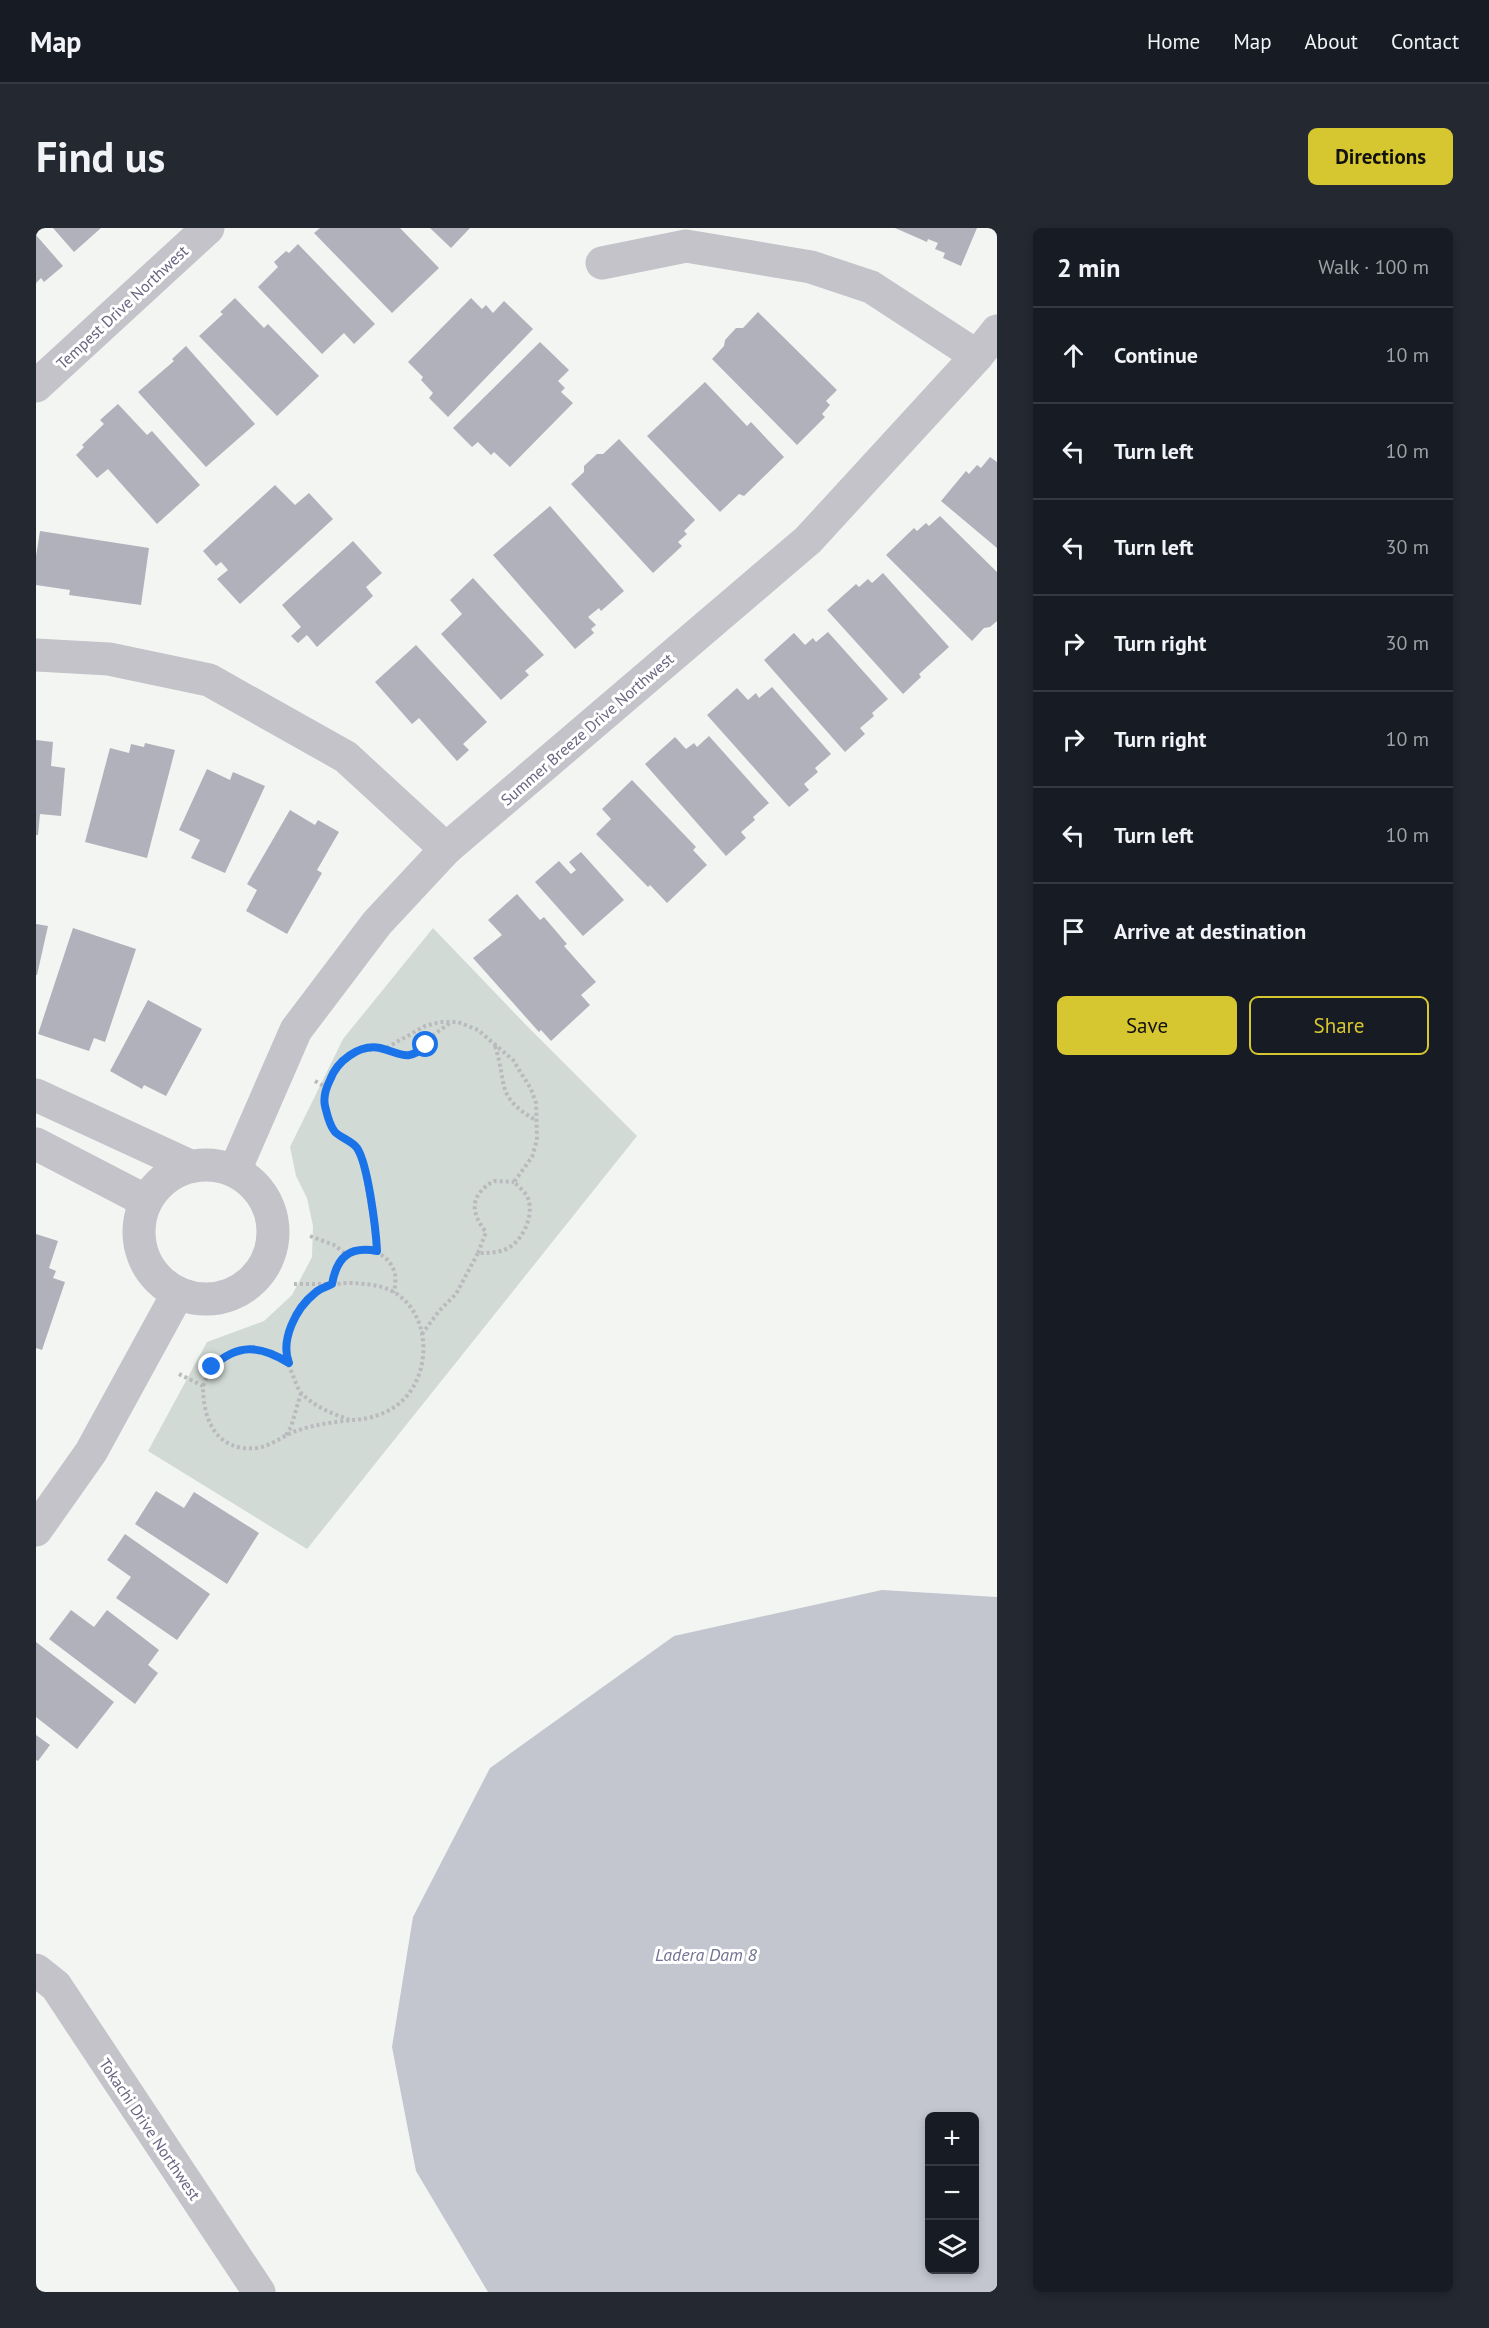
<!DOCTYPE html>
<meta charset="utf-8">
<style>
body{margin:0;font-family:"PT Sans",sans-serif;background:#242831;color:#f1f3f6}
.controls{position:absolute;right:18px;bottom:18px;display:grid;overflow:hidden;border-radius:9px;box-shadow:0 3px 9px #0003}
.controls button{width:54px;height:54px;display:grid;place-items:center;padding:0;border:0;border-bottom:2px solid #363941;background:#171b24;color:#f1f3f6;font:30px sans-serif}
.stop{position:absolute;width:18px;height:18px;margin:-14px;border:4px solid #1a73e8;border-radius:50%;background:#fff}
.stop.end{background:#1a73e8;border-color:#fff;box-shadow:0 2px 6px #0008}
.list{margin:0;padding:0;list-style:none}
h2{display:flex;justify-content:space-between;align-items:center;height:78px;margin:0;padding:0 24px;font-size:26px}
h2 small{font-size:20px;font-weight:400;color:#9ea1a6}
.list li{display:grid;grid-template-columns:39px 1fr auto;gap:18px;align-items:center;box-sizing:border-box;height:96px;padding:0 24px;border-top:2px solid #363941}
.list b{display:block;font-size:22px;white-space:nowrap}
.list em{font-size:20px;font-style:normal;color:#9ea1a6}
.actions{display:flex;gap:12px;padding:18px 24px}
.actions a{flex:1;padding:14px 0;border:2px solid #d6c731;border-radius:9px;text-align:center;font-size:21px;color:#d6c731}
.actions .main{background:#d6c731;color:#111}
.icon{flex:none;width:33px;height:33px;fill:none;stroke:currentColor;stroke-width:2;stroke-linecap:round;stroke-linejoin:round}
.map{position:relative;flex:none;width:961px;height:2064px;overflow:hidden;border-radius:9px}
header{display:flex;align-items:center;gap:36px;box-sizing:border-box;height:84px;padding:0 30px;background:#171b24;border-bottom:2px solid #363941}
header strong{font-size:28px}
nav{display:flex;gap:33px;margin-inline-start:auto;font-size:21px}
.intro{display:flex;align-items:center;justify-content:space-between;box-sizing:border-box;height:144px;padding:0 36px}
h1{margin:0;font-size:42px}
.button{padding:15px 27px;border-radius:9px;background:#d6c731;color:#111;font-size:21px;font-weight:700}
main{display:flex;gap:36px;padding:0 36px}
aside{flex:1;background:#171b24;border-radius:9px;box-shadow:0 3px 9px #0003}
.map>svg:first-child{display:block}
.green{fill:#d1dad4}
.water{fill:#c3c5cf;fill-rule:evenodd}
.building{fill:#b1b1bb}
.lines{fill:none;stroke-linecap:round;stroke-linejoin:round}
.path{stroke:#bababe;stroke-width:4;stroke-dasharray:3 3;stroke-linecap:butt}
.minor{stroke:#c3c3c9;stroke-width:33}
.route{stroke:#1a73e8;stroke-width:8}
.labels{text-anchor:middle;dominant-baseline:central;stroke-width:6;stroke-linejoin:round;paint-order:stroke}
.street-label{font-size:16px;fill:#696681;stroke:#fff}
.water-label{font-size:18px;font-style:italic;fill:#717392;stroke:#fff}
</style>
<header>
<strong>Map</strong>
<nav><a>Home</a><a>Map</a><a>About</a><a>Contact</a></nav>
</header>
<div class="intro"><h1>Find us</h1><a class="button">Directions</a></div>
<main>
<div class="map">
<svg width="961" height="2064" viewBox="0 0 961 2064">
<rect width="100%" height="100%" fill="#f3f5f2"/>
<path class="green" d="M397 700 491 798 601 908 271 1321 112 1223 171 1114 228 1093 256 1067 276 1029 277 998 271 970 260 948 254 919 307 811Z"/>
<path class="water" d="M846 1362 961 1369V2064H452L380 1943 356 1819 377 1689 454 1540 638 1408ZM894 1888H938V2042H894Z"/>
<g class="building">
<path d="M17 0H65L38 24Z"/>
<path d="M284 0H364L403 40 356 85 278 5Z"/>
<path d="M394 0H434L415 20Z"/>
<path d="M859 0H941L925 38 907 30 909 25 899 21 902 15 892 11 891 14Z"/>
<path d="M0 7 27 38 8 54 5 50 0 55Z"/>
<path d="M262 16 339 96 318 116 308 105 286 126 222 59 242 39 238 34 250 23 253 25Z"/>
<path d="M199 70 228 100 232 96 283 148 241 188 163 108 187 86 184 84Z"/>
<path d="M435 70 446 81 450 77 457 85 468 73 497 101 412 189 393 170 397 165 385 152 387 149 372 134Z"/>
<path d="M722 84 801 162 790 173 794 177 786 186 789 189 761 217 676 131 688 118 689 112 700 100H707Z"/>
<path d="M504 114 533 142 522 153 529 160 525 164 537 175 474 239 458 224 455 227 442 214 436 219 417 200Z"/>
<path d="M150 118 219 196 170 239 102 164 138 133 136 131Z"/>
<path d="M669 154 711 198 715 194 748 229 708 268 703 266 684 284 611 208Z"/>
<path d="M82 176 111 207 116 203 164 257 121 296 72 241 61 250 40 227 48 219 46 217 68 196 64 192Z"/>
<path d="M583 211 659 292 648 303 651 306 642 314 646 318 617 345 535 256 548 244V238L561 226H567Z"/>
<path d="M954 229 961 234V320L905 273 930 243 933 246 941 237 945 240Z"/>
<path d="M239 257 259 277 273 265 297 291 204 376 181 351 192 342 185 334 180 338 167 323Z"/>
<path d="M514 278 588 363 565 383 563 380 552 389 560 397 555 401 558 405 539 421 457 327Z"/>
<path d="M904 288 961 344V393L954 399 948 400 936 413 850 327 878 300 881 303 890 295 893 298Z"/>
<path d="M4 303 113 320 105 377 33 367 34 362 0 357V328Z"/>
<path d="M317 313 346 345 330 359 337 368 281 419 271 407 262 415 255 408 265 399 246 377Z"/>
<path d="M847 345 913 419 883 446 885 449 867 466 791 382 820 356 823 359 832 351 836 355Z"/>
<path d="M437 350 508 427 489 443 493 447 465 472 405 406 426 386 414 372Z"/>
<path d="M792 404 852 471 836 485 838 488 824 500 829 506 809 524 728 432 758 405 769 417 777 410 780 414Z"/>
<path d="M380 417 451 494 427 516 433 522 421 533 383 490 376 496 339 454Z"/>
<path d="M736 459 795 526 779 540 782 544 768 556 773 562 753 579 671 487 701 460 712 472 720 465 723 470Z"/>
<path d="M673 508 733 575 717 589 719 592 705 604 710 610 690 628 609 536 639 509 650 521 658 515 661 519Z"/>
<path d="M0 512 17 514 15 538 29 540 25 588 4 586 2 607H0Z"/>
<path d="M109 515 139 522 111 630 49 614 74 520 93 525 95 516 108 519Z"/>
<path d="M171 541 194 552 197 544 229 558 189 645 155 630 164 612 143 602Z"/>
<path d="M596 552 660 619 657 622 671 637 631 675 614 657 612 659 560 606 575 591 566 581Z"/>
<path d="M254 582 279 597 282 592 303 604 281 642 286 645 251 706 210 683 221 662 211 656Z"/>
<path d="M545 624 588 672 547 708 499 654 523 633 535 646 540 642 533 634Z"/>
<path d="M481 666 504 692 508 689 531 716 528 718 560 754 545 767 554 777 515 813 505 802 503 804 437 730 466 707 452 692Z"/>
<path d="M0 696 12 698 1 747H0Z"/>
<path d="M37 700 100 721 69 814 58 810 53 823 2 806Z"/>
<path d="M112 772 166 801 130 868 108 857 106 861 74 843Z"/>
<path d="M0 1006 22 1013 13 1040 20 1043 17 1050 29 1054 6 1122 0 1120Z"/>
<path d="M120 1263 148 1280 158 1264 223 1305 191 1356 99 1296Z"/>
<path d="M89 1306 174 1366 141 1412 80 1370 95 1349 71 1332Z"/>
<path d="M35 1382 58 1399 71 1382 123 1422 112 1437 122 1445 99 1476 13 1411Z"/>
<path d="M0 1414 78 1474 41 1521 0 1489Z"/>
<path d="M0 1507 14 1517 2 1533 0 1532Z"/>
</g>
<g class="lines">
<g class="path">
<path d="M459 818C472 857 458 868 501 893"/>
<path d="M346 821 362 827 373 828 383 824 396 808 414 795"/>
<path d="M279 853 291 860"/>
<path d="M274 1008 298 1017 310 1026"/>
<path d="M341 1023 327 935 320 919 298 903 288 872 296 845 305 834 318 824 352 819 389 798 404 794H422L442 802 477 832 495 861 500 875 501 912 496 929 478 954C482 958 488 963 491 968 499 984 489 1009 474 1019 464 1025 453 1025 442 1025L420 1066 403 1083 386 1106"/>
<path d="M442 1025 450 1004C433 983 435 966 458 953L478 954"/>
<path d="M258 1056H296C298 1046 301 1033 310 1027 328 1014 354 1025 359 1046 360 1052 359 1059 358 1065"/>
<path d="M143 1146 167 1158C167 1193 181 1224 221 1220 234 1218 244 1210 255 1205 274 1197 297 1194 317 1192 335 1191 354 1185 367 1172 397 1143 395 1082 354 1062 343 1057 330 1056 318 1055 301 1054 285 1059 273 1071 259 1084 247 1109 250 1129 252 1136 255 1143 258 1150 260 1155 262 1162 266 1166 279 1179 297 1186 314 1192"/>
<path d="M167 1158C182 1116 218 1113 252 1135"/>
<path d="M250 1207 255 1199 265 1165"/>
</g>
<g class="minor">
<path d="M566 35 650 18 775 39 835 59 941 128"/>
<path d="M0 158 172 0"/>
<path d="M0 427 73 431 173 452 310 529 410 621"/>
<path d="M0 867 154 938"/>
<path d="M0 916 110 973"/>
<circle cx="170" cy="1004" r="67"/>
<path d="M199 942 260 802 341 695 410 621 772 312 941 128 961 103"/>
<path d="M0 1302 55 1224 142 1065"/>
<path d="M0 1742 20 1758 223 2064"/>
</g>
</g>
<g class="lines">
<path class="route" d="M176 1139C202 1115 224 1117 253 1135 244 1112 260 1080 279 1065 283 1061 290 1059 296 1056 301 1029 313 1018 341 1023 340 1002 332 936 321 920 316 913 305 910 299 904 293 897 291 886 289 878 287 869 290 860 294 852 301 833 323 816 344 820 365 825 371 835 390 817"/>
</g>
<g class="labels">
<g class="street-label">
<text transform="translate(86 79) rotate(-43)">Tempest Drive Northwest</text>
<text transform="translate(551 501) rotate(-41)">Summer Breeze Drive Northwest</text>
<text transform="translate(114 1901) rotate(56)">Tokachi Drive Northwest</text>
</g>
<g class="water-label">
<text x="670" y="1726">Ladera Dam 8</text>
</g>
</g>
</svg>
<div class="controls">
<button>+</button>
<button>−</button>
<button><svg class="icon" aria-label="layers" viewBox="0 0 24 24"><path d="M12 4l9 5-9 5-9-5zM3 14l9 5 9-5"/></svg></button>
</div>
<div class="stop" style="left:390px;top:817px"></div>
<div class="stop end" style="left:176px;top:1139px"></div>
</div>
<aside>
<h2>2 min<small>Walk · 100 m</small></h2>
<ul class="list">
<li><svg class="icon" aria-label="ahead" viewBox="0 0 24 24"><path d="M12 20V5M6 11l6-6 6 6"/></svg><div><b>Continue</b></div><em>10 m</em></li>
<li><svg class="icon" aria-label="left" viewBox="0 0 24 24"><path d="M17 20v-9H6M10 6l-5 5 5 5"/></svg><div><b>Turn left</b></div><em>10 m</em></li>
<li><svg class="icon" aria-label="left" viewBox="0 0 24 24"><path d="M17 20v-9H6M10 6l-5 5 5 5"/></svg><div><b>Turn left</b></div><em>30 m</em></li>
<li><svg class="icon" aria-label="right" viewBox="0 0 24 24"><path d="M7 20v-9h11M14 6l5 5-5 5"/></svg><div><b>Turn right</b></div><em>30 m</em></li>
<li><svg class="icon" aria-label="right" viewBox="0 0 24 24"><path d="M7 20v-9h11M14 6l5 5-5 5"/></svg><div><b>Turn right</b></div><em>10 m</em></li>
<li><svg class="icon" aria-label="left" viewBox="0 0 24 24"><path d="M17 20v-9H6M10 6l-5 5 5 5"/></svg><div><b>Turn left</b></div><em>10 m</em></li>
<li><svg class="icon" aria-label="arrive" viewBox="0 0 24 24"><path d="M6 21V4h12l-3 4 3 4H6"/></svg><div><b>Arrive at destination</b></div></li>
</ul>
<div class="actions"><a class="main">Save</a><a>Share</a></div>
</aside>
</main>
